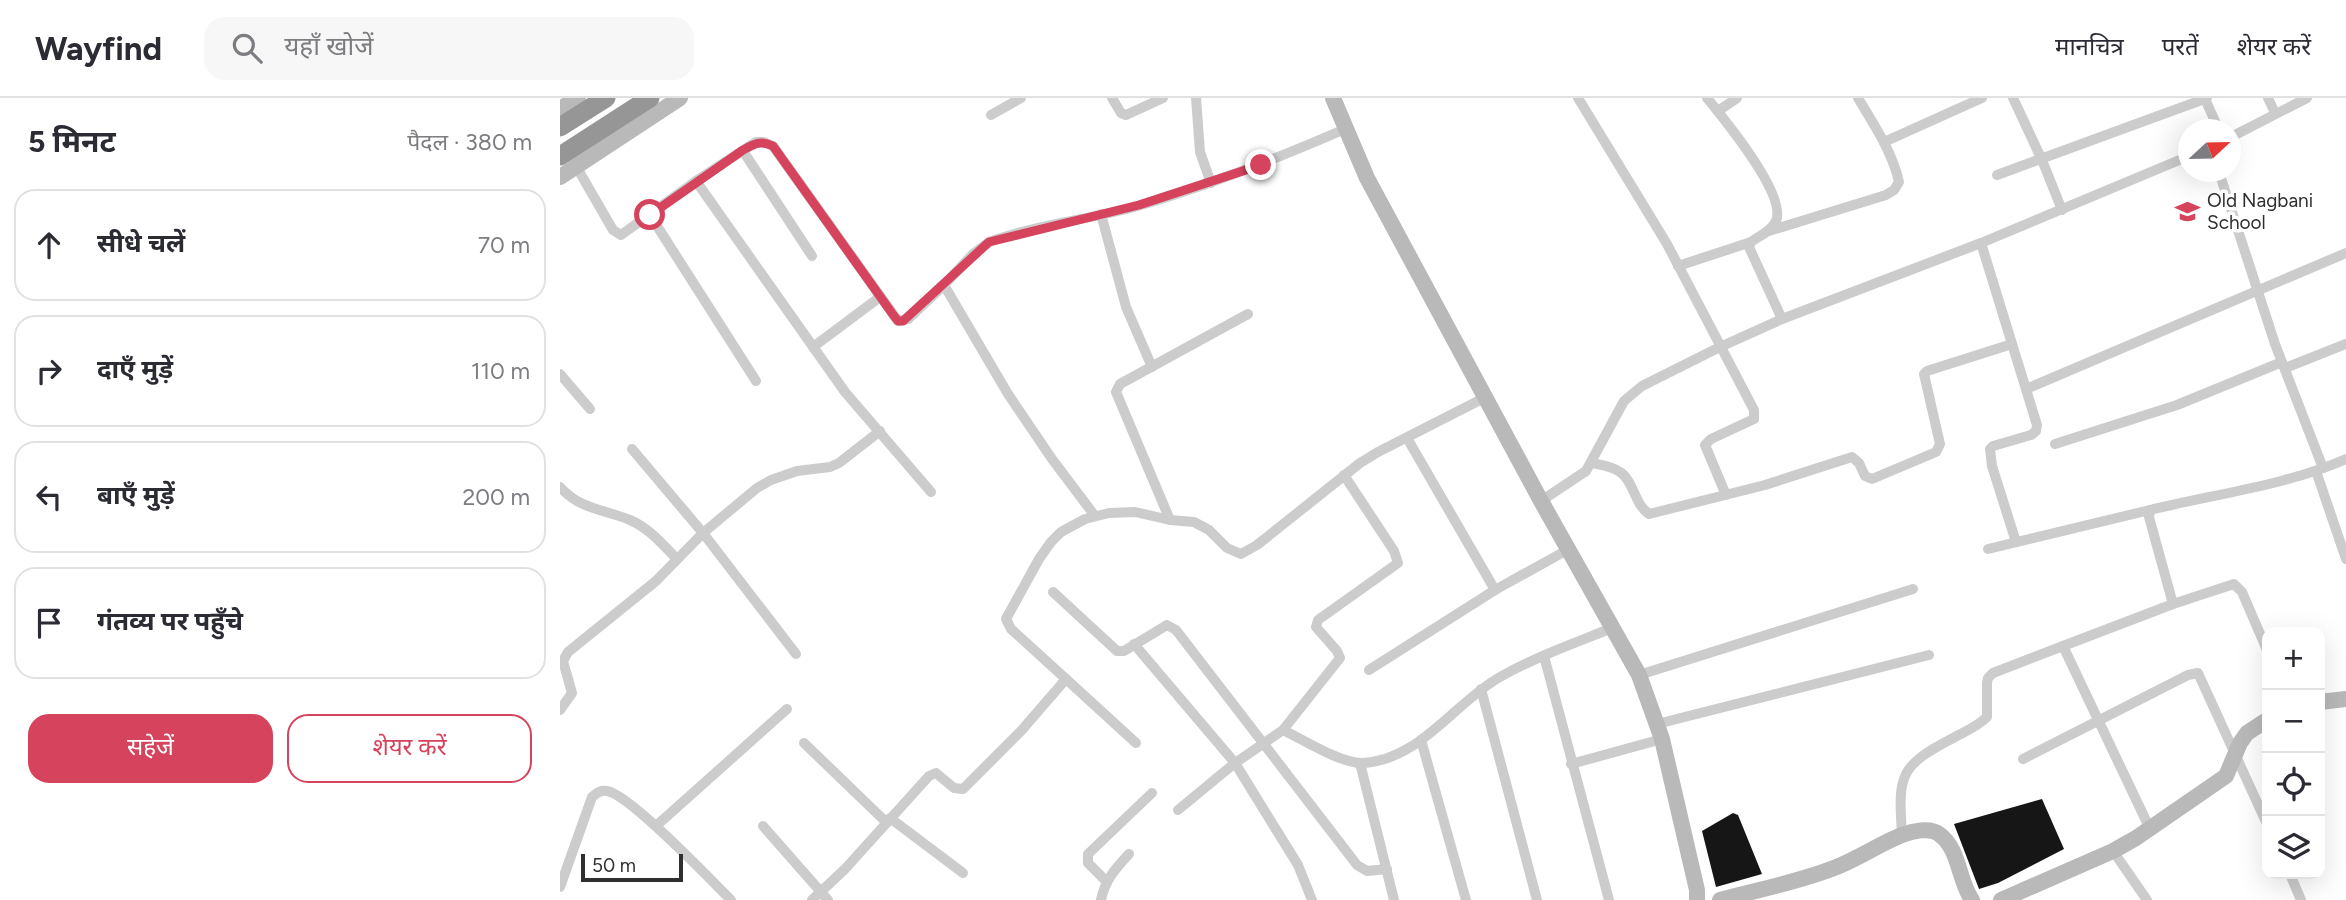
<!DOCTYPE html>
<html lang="hi">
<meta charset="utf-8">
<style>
body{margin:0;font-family:Figtree,"Noto Sans Devanagari",sans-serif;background:#f7f7f7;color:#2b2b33}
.controls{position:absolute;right:21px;bottom:21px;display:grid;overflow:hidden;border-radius:14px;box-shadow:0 7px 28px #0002}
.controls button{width:63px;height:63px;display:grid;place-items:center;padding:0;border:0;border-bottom:2px solid #e1e1e2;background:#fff;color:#2b2b33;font:35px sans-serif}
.compass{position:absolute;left:1618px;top:21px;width:63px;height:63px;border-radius:50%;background:#fff;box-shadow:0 7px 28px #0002;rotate:68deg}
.scale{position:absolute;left:21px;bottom:18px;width:102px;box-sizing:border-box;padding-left:7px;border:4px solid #2f2f2f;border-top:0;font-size:19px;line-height:24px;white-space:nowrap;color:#2f2f2f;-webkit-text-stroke:5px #fff;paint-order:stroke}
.stop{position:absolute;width:21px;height:21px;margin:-16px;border:5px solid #d5435d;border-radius:50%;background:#fff}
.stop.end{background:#d5435d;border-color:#fff;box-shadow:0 2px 7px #0008}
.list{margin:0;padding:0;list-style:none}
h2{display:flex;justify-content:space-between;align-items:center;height:91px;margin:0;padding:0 28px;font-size:30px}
h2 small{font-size:23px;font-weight:400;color:#7c7c81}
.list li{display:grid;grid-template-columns:46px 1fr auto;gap:21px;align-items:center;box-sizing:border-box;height:112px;margin:0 14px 14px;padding:0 14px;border:2px solid #e1e1e2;border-radius:21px}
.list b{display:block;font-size:26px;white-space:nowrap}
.list em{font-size:23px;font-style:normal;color:#7c7c81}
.actions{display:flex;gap:14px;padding:21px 28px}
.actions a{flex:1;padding:16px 0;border:2px solid #d5435d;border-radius:21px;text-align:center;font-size:24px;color:#d5435d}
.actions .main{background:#d5435d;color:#fff}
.icon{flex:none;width:38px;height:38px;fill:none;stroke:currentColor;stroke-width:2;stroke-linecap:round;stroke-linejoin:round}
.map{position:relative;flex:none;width:1786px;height:802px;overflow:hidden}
header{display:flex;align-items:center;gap:42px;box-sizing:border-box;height:98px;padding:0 35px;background:#fff;border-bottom:2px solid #e1e1e2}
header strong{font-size:33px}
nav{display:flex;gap:38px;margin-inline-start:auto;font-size:24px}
.search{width:490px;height:63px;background:#f7f7f7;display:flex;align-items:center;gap:18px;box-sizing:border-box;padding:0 24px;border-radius:21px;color:#7c7c81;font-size:26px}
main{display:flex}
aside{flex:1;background:#fff}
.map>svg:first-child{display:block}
.building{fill:#161616}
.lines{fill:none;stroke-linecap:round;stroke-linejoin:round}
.street{stroke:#ccc;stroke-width:10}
.secondary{stroke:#b9b9b9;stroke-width:16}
.highway{stroke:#969696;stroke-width:19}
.route{stroke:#d5435d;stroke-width:9}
.labels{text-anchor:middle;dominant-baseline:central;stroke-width:7;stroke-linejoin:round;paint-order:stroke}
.poi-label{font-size:19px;fill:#2f2f2f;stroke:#fff;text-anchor:start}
</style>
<header>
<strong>Wayfind</strong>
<div class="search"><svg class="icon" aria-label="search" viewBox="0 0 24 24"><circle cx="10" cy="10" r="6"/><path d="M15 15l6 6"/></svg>यहाँ खोजें</div>
<nav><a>मानचित्र</a><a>परतें</a><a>शेयर करें</a></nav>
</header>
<main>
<aside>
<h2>5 मिनट<small>पैदल · 380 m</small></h2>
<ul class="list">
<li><svg class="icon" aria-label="ahead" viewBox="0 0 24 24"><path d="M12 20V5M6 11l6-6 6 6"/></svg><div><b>सीधे चलें</b></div><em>70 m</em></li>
<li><svg class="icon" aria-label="right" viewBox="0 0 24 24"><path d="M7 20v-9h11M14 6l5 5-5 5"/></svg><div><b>दाएँ मुड़ें</b></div><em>110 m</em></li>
<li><svg class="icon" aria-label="left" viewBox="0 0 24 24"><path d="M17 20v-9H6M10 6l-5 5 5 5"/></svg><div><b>बाएँ मुड़ें</b></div><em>200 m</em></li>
<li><svg class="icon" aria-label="arrive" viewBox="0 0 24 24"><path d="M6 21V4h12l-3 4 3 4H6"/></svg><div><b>गंतव्य पर पहुँचे</b></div></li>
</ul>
<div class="actions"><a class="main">सहेजें</a><a>शेयर करें</a></div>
</aside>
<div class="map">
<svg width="1786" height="802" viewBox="0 0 1786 802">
<rect width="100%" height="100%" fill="#fff"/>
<g class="building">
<path d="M1482 701 1504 751 1438 785 1419 791 1394 726Z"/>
<path d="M1173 715 1178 717 1202 776 1156 789 1142 733Z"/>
</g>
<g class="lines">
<g class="street">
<path d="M552 0 561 15 566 17 603 0"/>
<path d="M636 0 640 54 651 85"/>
<path d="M1018 0 1107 146 1194 312V321L1151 341 1145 347 1166 397"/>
<path d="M1147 0C1164 21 1227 97 1216 123 1212 133 1199 138 1191 144L1189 149 1222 221"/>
<path d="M1453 0 1482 62 1502 112"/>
<path d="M1708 0 1715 15"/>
<path d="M1645 1 1659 32"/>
<path d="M1158 13 1177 0"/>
<path d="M431 17 461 0"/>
<path d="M1671 39 1747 0"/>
<path d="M1324 44 1422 0"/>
<path d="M183 53 252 158"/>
<path d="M16 68 53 132 61 137 136 83 196 44H204L213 48 338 223 348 221 384 187 448 296 492 361 535 418"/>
<path d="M1659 74 1715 246 1763 370"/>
<path d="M1437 77 1647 0"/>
<path d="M136 83 285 294 371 394"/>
<path d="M541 116 566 209 592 269"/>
<path d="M90 117 196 283"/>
<path d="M1209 133 1326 97 1334 92 1339 84C1332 53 1314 27 1298 0"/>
<path d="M1421 145 1477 327 1476 333 1471 337 1433 348 1430 351 1432 368 1456 444"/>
<path d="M1118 168 1191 144"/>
<path d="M384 187 413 156 429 144C475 127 527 122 574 109 647 88 716 61 785 31"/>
<path d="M253 249 320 199"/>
<path d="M1725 270 1786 246"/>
<path d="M0 276 30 311"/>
<path d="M1466 291 1786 155"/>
<path d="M847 340 935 492"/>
<path d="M1495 346 1617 307 1722 264"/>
<path d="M72 351 143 435 236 556"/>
<path d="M1032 365C1041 367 1052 368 1060 374 1074 383 1074 406 1089 416L1205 387 1292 359 1299 365 1305 378 1312 381 1376 354 1380 346 1364 276 1367 273 1452 246"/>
<path d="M1756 373 1786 461"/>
<path d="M0 389C21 412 43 411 70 422 89 430 103 447 117 461"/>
<path d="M981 403 1026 373 1064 303 1082 288 1160 249 1222 221 1421 145 1629 58"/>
<path d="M610 422 556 294 560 286 688 216"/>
<path d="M1428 451 1590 412"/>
<path d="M493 494 557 553H564L607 527 616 532 797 767 807 773 827 771"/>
<path d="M1613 506 1674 486 1682 494 1707 552"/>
<path d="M574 546 675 665 738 767 752 802"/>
<path d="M984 558 1049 802"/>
<path d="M809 572 935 492 1009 451"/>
<path d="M1079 577 1353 491"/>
<path d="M506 581 576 645"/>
<path d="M921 591 977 802"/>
<path d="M0 612 12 595 3 563 8 554 96 483 143 435 197 390 211 382 237 373 270 369 279 365 320 333"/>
<path d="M1097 626 1369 557"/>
<path d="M723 632 780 560 777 553 756 529 758 522 838 465 834 453 784 377"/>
<path d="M861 642 906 802"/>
<path d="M244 645 326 724"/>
<path d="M1463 661 1628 577 1638 575 1707 726"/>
<path d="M800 665 834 802"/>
<path d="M1011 666 1102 641"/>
<path d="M618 712 675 665 723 632C744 642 780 665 802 665 859 663 894 605 940 579 975 559 1015 545 1052 530"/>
<path d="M330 720 403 775"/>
<path d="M96 728 227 611"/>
<path d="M203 728 268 802"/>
<path d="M1590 731 1503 548 1613 506 1589 419 1590 412C1655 396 1724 388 1786 361"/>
<path d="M1342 737C1338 676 1339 668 1395 639 1406 633 1418 628 1427 619V585L1428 580 1433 575 1503 548"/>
<path d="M1553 753 1587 802"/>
<path d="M1730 776 1741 802"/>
<path d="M546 783 528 765V756L592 695"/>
<path d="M0 789 32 699C37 695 40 692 47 693 69 696 151 782 171 802"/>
<path d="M252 802 285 771 369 678 376 675 394 690 403 691 461 633 506 581 451 531 446 521 479 461 491 444 501 434 525 421 549 415 575 414 610 422 634 424 649 432 667 450 681 456 697 447 800 365 818 354 926 299"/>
<path d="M541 802C545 782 555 771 569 756"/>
</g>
<g class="secondary">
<path d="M773 0 807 80 981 403 1079 577 1102 641 1137 792V802"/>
<path d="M0 11 18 0"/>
<path d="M0 79 120 0"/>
<path d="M1760 604 1786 601"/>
<path d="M1160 802C1198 792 1238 784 1274 770 1298 761 1319 746 1342 737 1352 733 1370 729 1379 736 1400 751 1398 782 1412 802"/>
<path d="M1441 802 1553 753 1576 740 1666 678 1680 645 1687 635 1707 622"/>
</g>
<g class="highway">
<path d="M0 29 46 0"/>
<path d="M0 58 90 0"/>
</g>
</g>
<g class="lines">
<path class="route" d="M90 117 183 52C194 46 200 42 213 48L334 218 338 223H343L429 144 579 107 701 67"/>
</g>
<defs>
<symbol id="school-bare" viewBox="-9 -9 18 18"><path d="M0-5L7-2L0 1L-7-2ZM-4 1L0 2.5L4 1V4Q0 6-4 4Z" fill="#d5435d" stroke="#fff" stroke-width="2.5" paint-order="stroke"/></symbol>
</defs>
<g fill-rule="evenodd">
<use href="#school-bare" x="1610" y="96" width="35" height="35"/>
</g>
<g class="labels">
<g class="poi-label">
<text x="1647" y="102">Old Nagbani<tspan x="1647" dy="22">School</tspan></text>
</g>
</g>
</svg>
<div class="controls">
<button>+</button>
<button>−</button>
<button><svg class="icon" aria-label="locate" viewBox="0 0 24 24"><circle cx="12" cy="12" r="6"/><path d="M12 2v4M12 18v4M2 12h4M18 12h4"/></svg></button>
<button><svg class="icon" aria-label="layers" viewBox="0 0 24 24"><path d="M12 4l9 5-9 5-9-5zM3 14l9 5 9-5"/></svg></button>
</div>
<svg class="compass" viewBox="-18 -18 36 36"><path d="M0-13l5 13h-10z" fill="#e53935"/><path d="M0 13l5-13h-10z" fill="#7c7c81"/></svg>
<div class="scale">50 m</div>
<div class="stop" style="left:90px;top:117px"></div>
<div class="stop end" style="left:701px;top:67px"></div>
</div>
</main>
